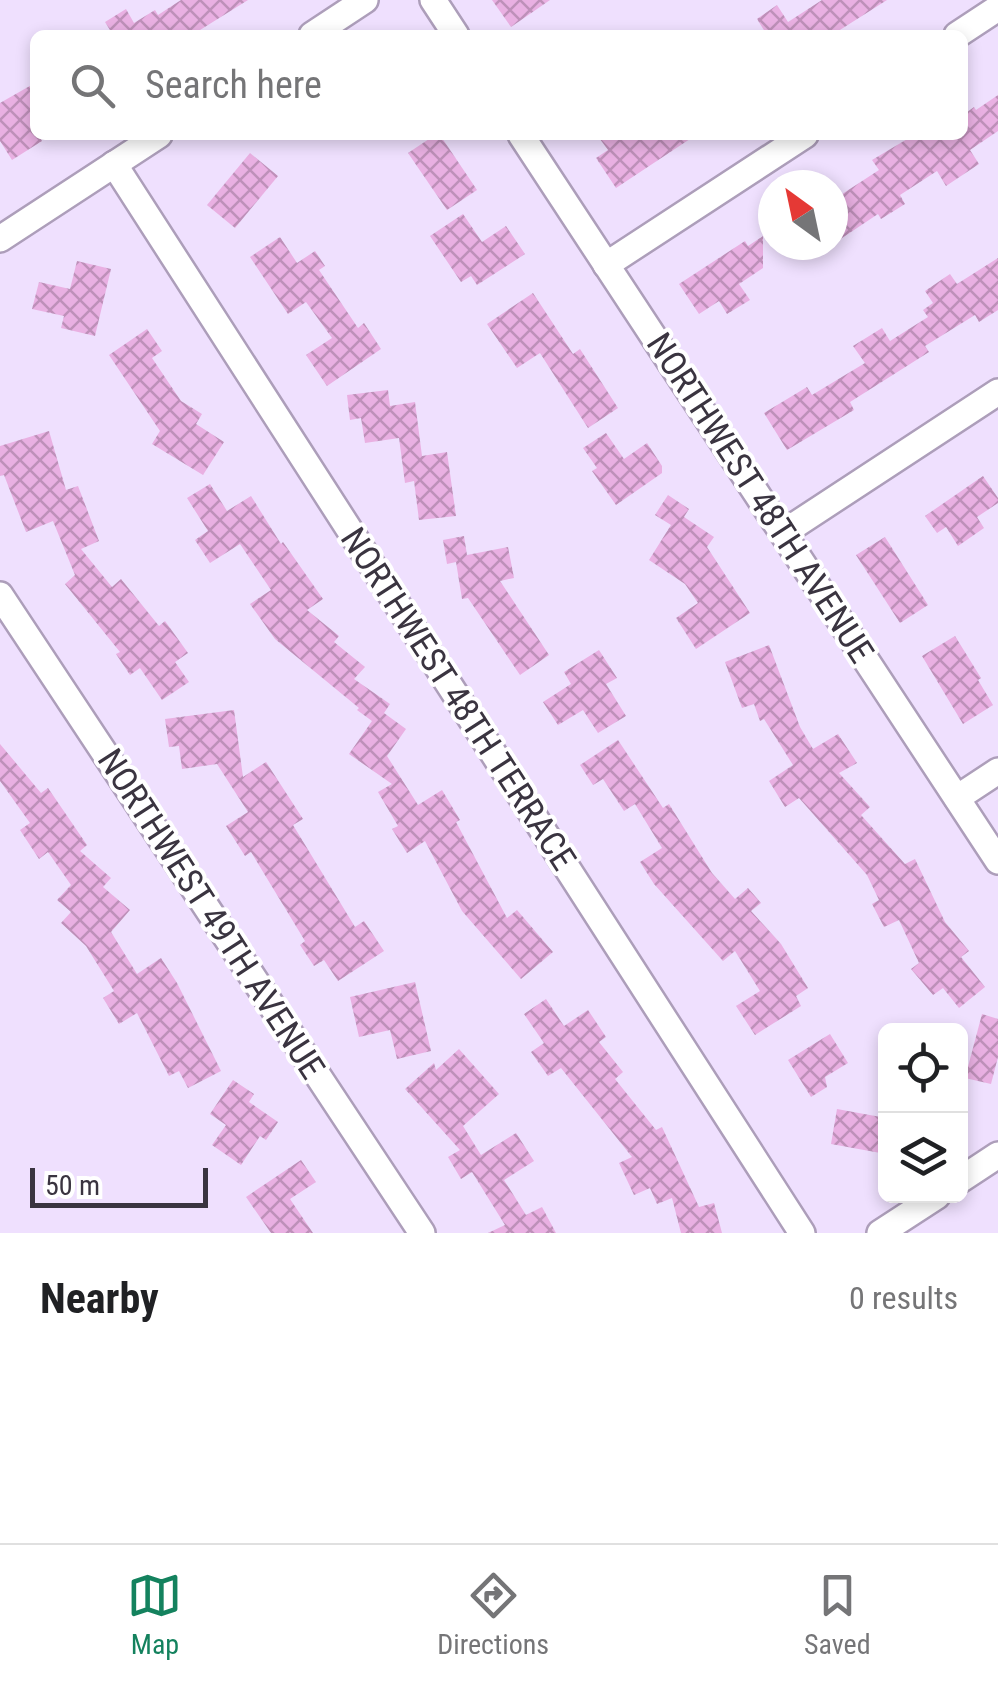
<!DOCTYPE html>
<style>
body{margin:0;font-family:"Roboto Condensed",sans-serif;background:#f6f6f6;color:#202124}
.controls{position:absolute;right:30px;bottom:30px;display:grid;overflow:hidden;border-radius:15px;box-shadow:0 5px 15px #0003}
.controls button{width:90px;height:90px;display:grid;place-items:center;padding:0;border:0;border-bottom:2px solid #e0e0e0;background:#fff;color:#202124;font:50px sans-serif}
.compass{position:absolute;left:758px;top:170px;width:90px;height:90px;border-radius:50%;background:#fff;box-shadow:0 5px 15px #0003;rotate:327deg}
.scale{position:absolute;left:30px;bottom:25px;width:178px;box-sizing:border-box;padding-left:10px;border:5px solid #3a3440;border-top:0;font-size:28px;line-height:35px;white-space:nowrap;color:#3a3440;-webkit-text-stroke:8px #fff;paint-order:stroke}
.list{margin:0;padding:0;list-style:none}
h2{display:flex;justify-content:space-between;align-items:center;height:130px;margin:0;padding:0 40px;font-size:42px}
h2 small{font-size:32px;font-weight:400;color:#757577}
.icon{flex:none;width:55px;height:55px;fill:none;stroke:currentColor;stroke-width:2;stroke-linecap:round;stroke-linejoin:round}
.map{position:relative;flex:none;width:998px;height:1233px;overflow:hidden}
.search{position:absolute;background:#fff;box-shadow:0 5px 15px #0003;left:30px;right:30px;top:30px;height:110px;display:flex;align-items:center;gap:25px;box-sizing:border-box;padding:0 35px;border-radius:15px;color:#757577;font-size:38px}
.sheet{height:310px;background:#fff}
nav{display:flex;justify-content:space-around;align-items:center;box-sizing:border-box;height:140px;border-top:2px solid #e0e0e0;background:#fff;font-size:28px;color:#757577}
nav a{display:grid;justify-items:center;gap:5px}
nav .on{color:#14825e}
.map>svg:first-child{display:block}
.building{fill:url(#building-cross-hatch)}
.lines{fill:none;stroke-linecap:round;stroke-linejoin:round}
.street-casing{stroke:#ad9eba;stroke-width:30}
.street{stroke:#fff;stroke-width:25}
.labels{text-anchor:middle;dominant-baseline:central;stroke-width:8;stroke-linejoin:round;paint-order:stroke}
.street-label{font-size:35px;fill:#3a3440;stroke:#fff}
</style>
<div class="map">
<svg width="998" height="1233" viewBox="0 0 998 1233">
<defs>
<pattern id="building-cross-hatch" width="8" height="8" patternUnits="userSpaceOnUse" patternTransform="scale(2.5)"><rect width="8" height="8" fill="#e9b0e2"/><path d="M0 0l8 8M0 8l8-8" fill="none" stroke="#be90b9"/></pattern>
</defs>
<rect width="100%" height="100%" fill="#efe0fe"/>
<g class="building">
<path d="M181 0H248L192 35H113L105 22 126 9 134 23 155 10 158 15Z"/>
<path d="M492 0H550L511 27Z"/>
<path d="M822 0H887L832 35H767L757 19 777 5 788 22Z"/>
<path d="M35 83V135H39L42 141 12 160 0 141V103Z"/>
<path d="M998 95V131L970 150 979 164 946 186 937 171 900 195 905 204 881 219 878 214 833 244V200L879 170 872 160 914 135H963V115L974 107 976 110Z"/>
<path d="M435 135H440L477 190 447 210 408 153Z"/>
<path d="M597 135H696L616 188 596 158 608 150Z"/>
<path d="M250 153 278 176 235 228 207 205Z"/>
<path d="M463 214 482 242 506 226 525 254 477 285 471 276 461 282 430 236Z"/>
<path d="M763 236V268L739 284 750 300 727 314 719 301 699 314 679 284 745 241 748 246Z"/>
<path d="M280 237 297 263 315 251 325 266 319 270 358 328 364 323 381 349 327 386 306 355 332 338 306 302 288 314 250 257Z"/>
<path d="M998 258V310L979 322 975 315 925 346 929 352 850 402 854 410 787 450 764 413 807 387 812 395 865 363 853 346 882 328 890 341 928 317 923 310 933 303 925 291 950 274 957 284Z"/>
<path d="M77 261 111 269 95 336 61 328 64 316 32 309 39 282 70 289Z"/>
<path d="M533 293 573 354 580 349 618 408 588 428 540 353 517 368 487 324Z"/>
<path d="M147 329 162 351 152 358 181 401 202 414 196 424 224 442 203 475 152 444 160 431 109 355Z"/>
<path d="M388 390 390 406 415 402 422 456 447 452 456 516 419 520 414 481 405 483 399 438 365 443 361 418 350 420 347 395Z"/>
<path d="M49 431 66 490 78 486 99 541 81 549 112 587 121 579 159 626 165 621 188 653 175 662 189 682 162 700 140 668 130 675 116 654 120 652 65 584 75 575 53 521 26 532 4 475 0 476V446Z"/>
<path d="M606 433 624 459 647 443 662 466V473L616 505 592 471 597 468 583 448Z"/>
<path d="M983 476 998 498V503L977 517 984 528 958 546 946 527 937 533 925 516Z"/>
<path d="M210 484 227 511 251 496 281 544 283 542 323 599 307 610 339 636 334 642 365 667 354 679 390 704 384 713 406 729 387 756 418 805 442 790 460 820 456 822 507 918 517 910 553 952 521 979 462 911 425 841 407 853 392 829 398 826 378 792 392 784 349 754 372 721 357 710 359 708 275 639 250 604 271 590 240 544 210 563 195 540 208 531 187 498Z"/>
<path d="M668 495 689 509 684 517 714 537 707 547 750 613 696 649 676 618 698 603 685 584 649 560 671 525 655 515Z"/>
<path d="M464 536 467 555 508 547 514 578 500 581 549 655 520 675 468 598 462 599 456 562 447 564 443 540Z"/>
<path d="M885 537 928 605 900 623 856 555Z"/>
<path d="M955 636 981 678 978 680 993 705 963 724 922 656Z"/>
<path d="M769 645 800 727 813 749 838 734 857 763 839 773 870 807 861 815 905 864 915 859 945 922 969 951 961 957 985 987 959 1008 943 988 933 995 911 969 919 963 899 920 884 927 872 904 879 900 867 875 799 798 785 807 769 781 793 765 764 719 760 721 754 704 742 708 725 662Z"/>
<path d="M599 650 617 678 606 684 626 716 598 733 583 710 558 725 543 702 571 684 564 672Z"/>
<path d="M234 710 243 777 266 762 303 819 293 825 355 927 364 921 384 951 338 981 324 960 314 966 300 945 305 941 251 852 245 856 226 826 248 812 217 764 182 769 179 746 169 747 165 719Z"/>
<path d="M618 740 663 808 669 804 712 873 735 899 748 888 761 903 751 911 781 944 808 988 796 996 801 1006 755 1035 736 1006 760 991 735 951 723 961 654 884 640 862 662 848 635 804 624 811 603 779 593 785 580 765Z"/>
<path d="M0 744 41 793 48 788 87 845 80 851 111 878 103 887 130 910 111 932 137 974 161 958 177 983 221 1071 188 1088 179 1071 169 1076 137 1013 119 1024 103 998 114 991 86 946 61 923 71 912 57 900 71 885 48 852 39 859 20 830 30 823 0 781Z"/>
<path d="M415 982 431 1051 397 1059 390 1030 359 1037 350 997Z"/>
<path d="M546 999 564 1026 588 1010 606 1037 599 1042 623 1072 615 1079 656 1130 662 1127 699 1207 714 1203 722 1233H681L672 1198 657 1204 650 1188 634 1195 619 1163 632 1157 561 1068 548 1076 531 1052 544 1043 524 1014Z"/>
<path d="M982 1014 998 1019V1057L991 1084 965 1078Z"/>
<path d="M830 1034 848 1063 825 1077 827 1087 811 1097 788 1060Z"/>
<path d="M459 1049 499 1094 463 1126 481 1155 516 1133 534 1161 504 1180 526 1215 542 1207 556 1233H488L505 1225 472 1172 461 1179 448 1157 460 1150 405 1089 434 1063 436 1070Z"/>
<path d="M233 1080 254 1094 249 1102 278 1122 266 1140 260 1136 241 1165 212 1145 226 1125 210 1114Z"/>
<path d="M837 1109 886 1118V1154L831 1144Z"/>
<path d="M301 1160 316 1182 290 1199 313 1233H271L246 1197Z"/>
</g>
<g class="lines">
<defs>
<g id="street">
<path d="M433 0 456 35"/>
<path d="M312 35 365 0"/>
<path d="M957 35 998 8"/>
<path d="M521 135 998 861"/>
<path d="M114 164 802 1233"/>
<path d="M0 239 159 135"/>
<path d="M606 265 805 135"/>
<path d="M783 533 998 392"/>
<path d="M0 595 422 1233"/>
<path d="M957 798 998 771"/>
<path d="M960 1180 998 1155"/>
<path d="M880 1233 937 1196"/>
</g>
</defs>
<use href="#street" class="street-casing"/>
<use href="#street" class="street"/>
</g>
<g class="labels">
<g class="street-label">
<text transform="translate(760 498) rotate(57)">NORTHWEST 48TH AVENUE</text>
<text transform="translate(458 699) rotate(57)">NORTHWEST 48TH TERRACE</text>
<text transform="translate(211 914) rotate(57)">NORTHWEST 49TH AVENUE</text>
</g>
</g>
</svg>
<div class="controls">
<button><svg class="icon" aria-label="locate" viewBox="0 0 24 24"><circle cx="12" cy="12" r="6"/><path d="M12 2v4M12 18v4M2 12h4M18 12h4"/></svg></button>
<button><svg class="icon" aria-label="layers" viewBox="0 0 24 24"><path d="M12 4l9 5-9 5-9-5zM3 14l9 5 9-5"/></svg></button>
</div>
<svg class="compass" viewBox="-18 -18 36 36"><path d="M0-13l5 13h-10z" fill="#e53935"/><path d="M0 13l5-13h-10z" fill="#757577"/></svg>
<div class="scale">50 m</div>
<div class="search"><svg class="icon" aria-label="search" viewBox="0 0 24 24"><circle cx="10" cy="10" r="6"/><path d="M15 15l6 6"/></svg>Search here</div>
</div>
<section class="sheet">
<h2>Nearby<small>0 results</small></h2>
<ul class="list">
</ul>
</section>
<nav>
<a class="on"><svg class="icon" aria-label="map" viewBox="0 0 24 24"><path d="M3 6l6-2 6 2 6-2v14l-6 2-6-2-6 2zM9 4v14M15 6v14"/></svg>Map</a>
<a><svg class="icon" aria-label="directions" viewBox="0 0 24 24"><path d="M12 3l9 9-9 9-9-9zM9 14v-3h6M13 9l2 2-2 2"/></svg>Directions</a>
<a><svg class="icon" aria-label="saved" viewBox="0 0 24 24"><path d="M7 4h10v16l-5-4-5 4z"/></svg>Saved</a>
</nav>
